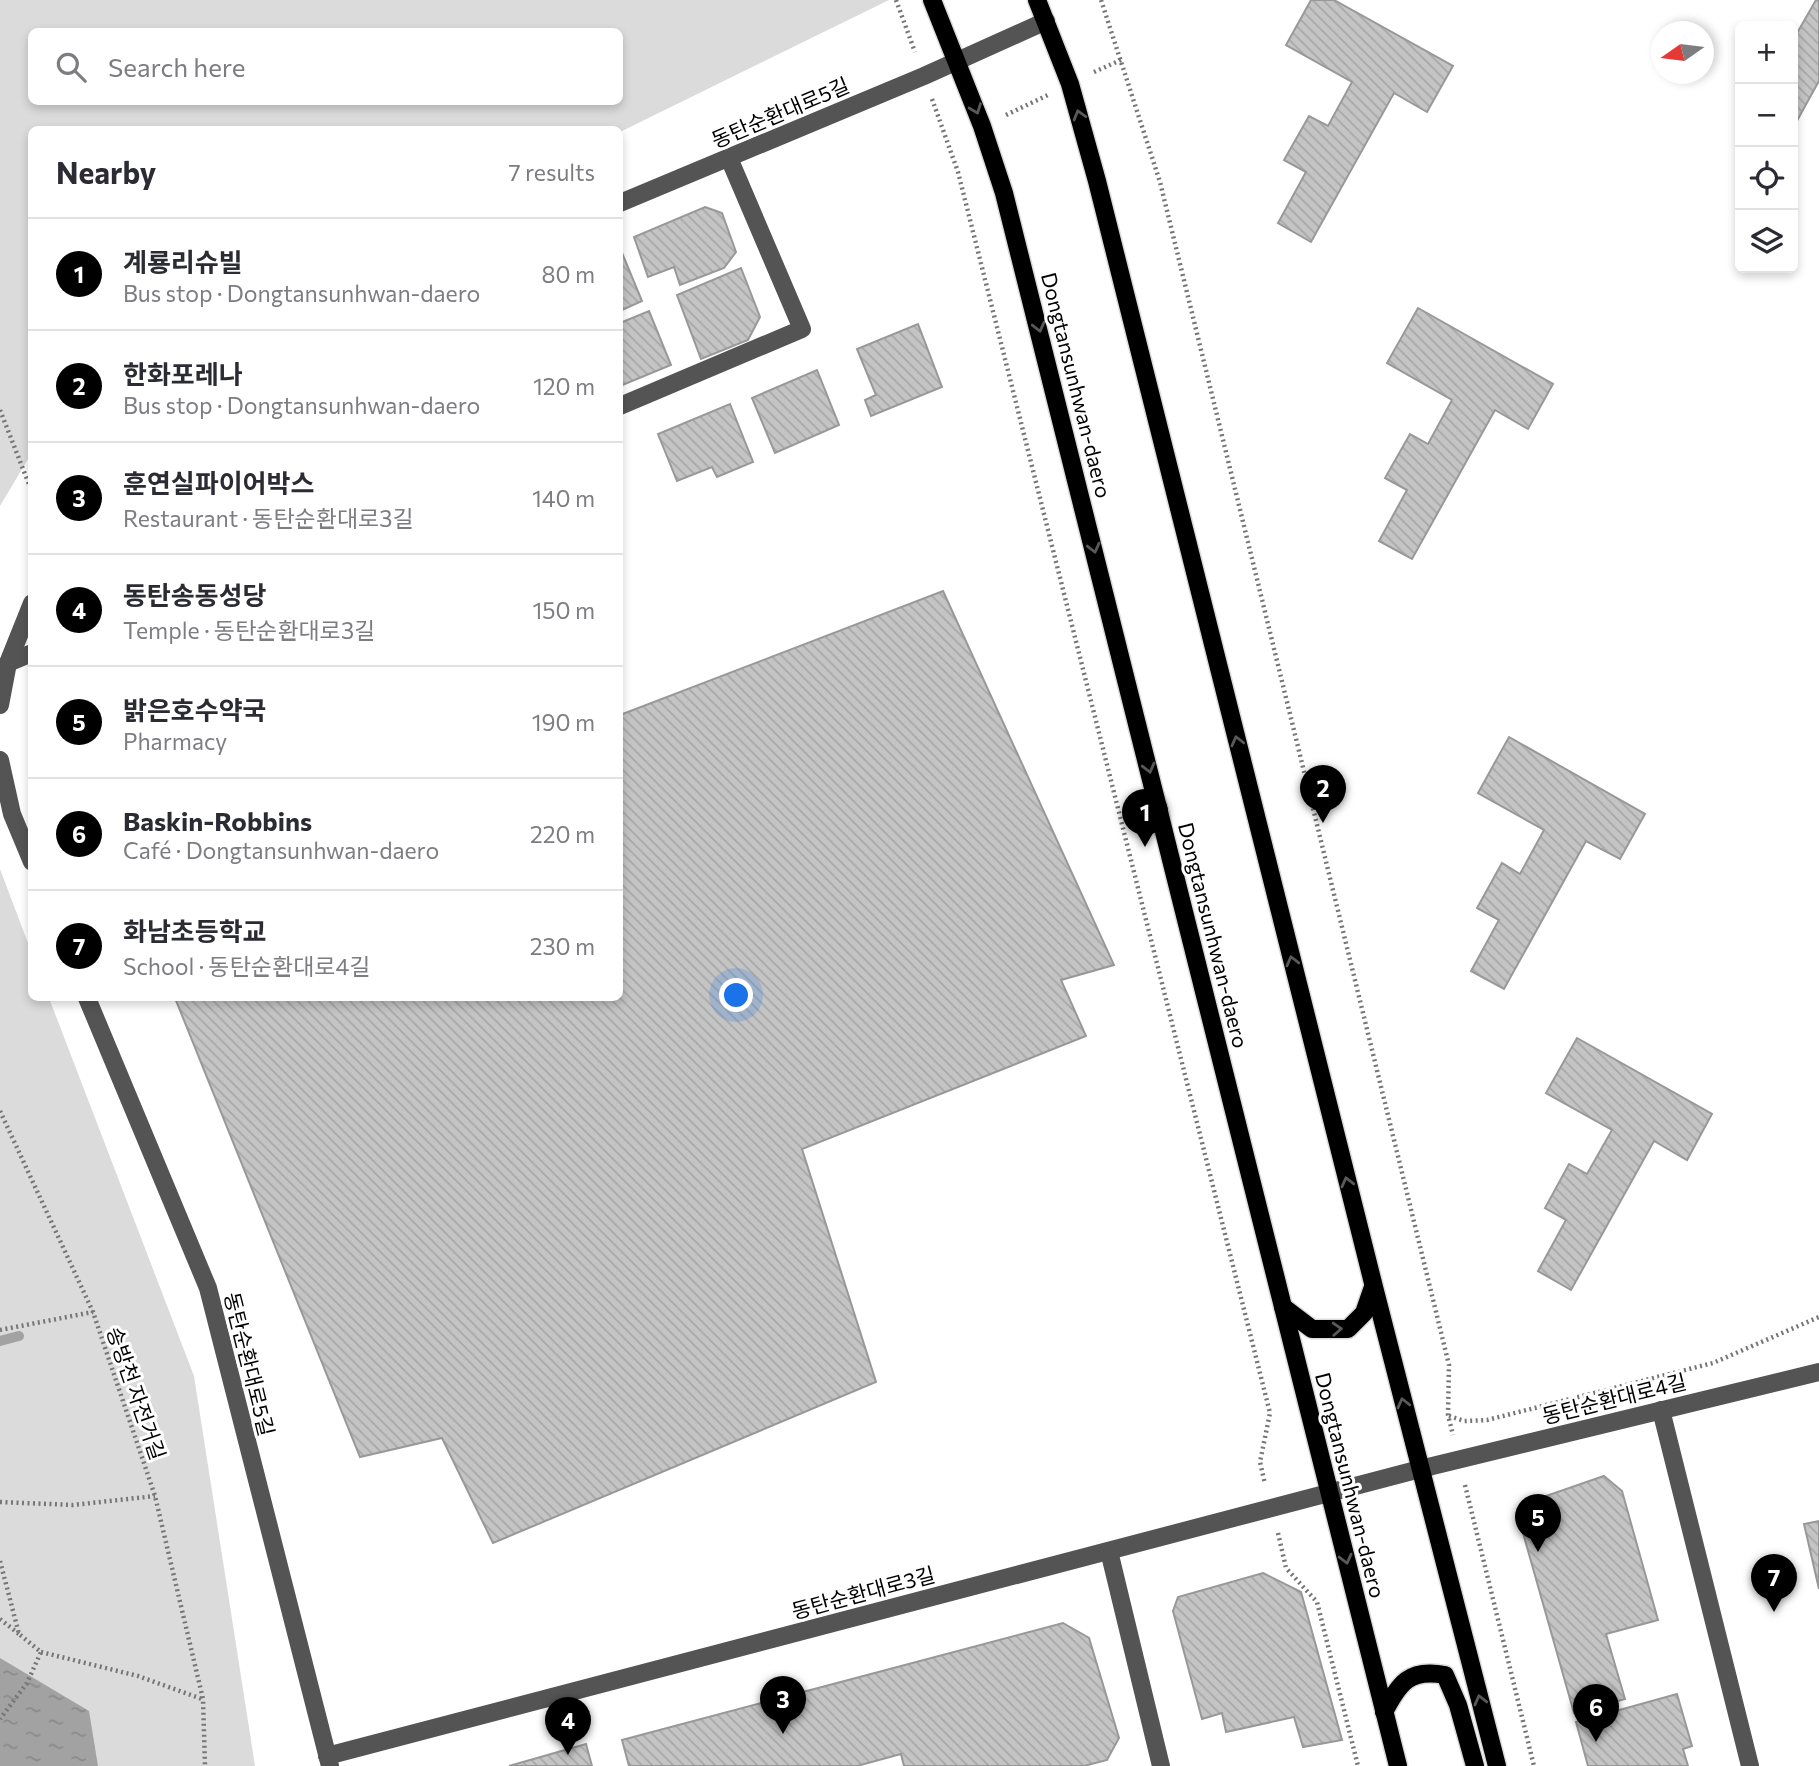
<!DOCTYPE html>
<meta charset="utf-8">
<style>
body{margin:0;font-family:Commissioner,"Noto Sans KR",sans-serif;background:#f7f7f7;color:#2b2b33}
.controls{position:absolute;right:21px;top:21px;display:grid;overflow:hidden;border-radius:10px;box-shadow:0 4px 10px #0003}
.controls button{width:63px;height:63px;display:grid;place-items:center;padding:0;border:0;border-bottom:2px solid #e1e1e2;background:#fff;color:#2b2b33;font:35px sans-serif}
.compass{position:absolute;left:1651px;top:21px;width:63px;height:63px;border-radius:50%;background:#fff;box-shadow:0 4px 10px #0003;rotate:256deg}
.you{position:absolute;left:737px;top:996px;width:24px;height:24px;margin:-18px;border:5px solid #fff;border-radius:50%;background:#1a73e8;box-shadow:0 0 0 10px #1a73e833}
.badge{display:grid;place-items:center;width:46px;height:46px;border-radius:50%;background:#000;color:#fff;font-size:23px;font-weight:700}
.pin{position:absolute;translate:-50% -58px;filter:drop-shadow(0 2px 4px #0008)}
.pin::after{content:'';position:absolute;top:37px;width:24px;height:21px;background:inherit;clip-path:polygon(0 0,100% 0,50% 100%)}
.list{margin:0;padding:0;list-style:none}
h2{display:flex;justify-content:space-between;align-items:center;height:91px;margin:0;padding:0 28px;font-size:30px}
h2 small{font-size:23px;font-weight:400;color:#7c7c81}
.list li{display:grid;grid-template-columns:46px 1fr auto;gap:21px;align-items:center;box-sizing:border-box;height:112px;padding:0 28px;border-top:2px solid #e1e1e2}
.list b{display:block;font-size:26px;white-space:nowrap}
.list p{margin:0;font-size:23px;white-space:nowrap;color:#7c7c81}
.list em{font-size:23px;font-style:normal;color:#7c7c81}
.icon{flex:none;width:38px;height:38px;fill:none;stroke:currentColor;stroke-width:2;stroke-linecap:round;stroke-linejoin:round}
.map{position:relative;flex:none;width:1819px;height:1766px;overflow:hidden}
.search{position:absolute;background:#fff;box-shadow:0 4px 10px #0003;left:28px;top:28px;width:595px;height:77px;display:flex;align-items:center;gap:18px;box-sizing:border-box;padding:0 24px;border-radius:10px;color:#7c7c81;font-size:26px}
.panel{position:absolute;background:#fff;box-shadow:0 4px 10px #0003;left:28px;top:126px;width:595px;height:875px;border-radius:10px}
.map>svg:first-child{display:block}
.green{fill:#dbdbdb;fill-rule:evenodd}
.water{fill:url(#water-ripples)}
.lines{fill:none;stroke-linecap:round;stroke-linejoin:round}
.stream{stroke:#a2a2a2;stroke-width:10}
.building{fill:url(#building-back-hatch);stroke:#989898;stroke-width:2}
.major-casing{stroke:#dbdbdb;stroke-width:21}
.path{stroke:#767676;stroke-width:4.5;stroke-dasharray:2 3.5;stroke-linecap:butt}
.minor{stroke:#545454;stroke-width:18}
.major{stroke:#000;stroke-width:18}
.oneway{stroke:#595959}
.labels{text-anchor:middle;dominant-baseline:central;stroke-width:6;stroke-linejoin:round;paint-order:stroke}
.street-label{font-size:21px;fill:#000;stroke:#fff}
</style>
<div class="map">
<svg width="1819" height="1766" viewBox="0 0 1819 1766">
<defs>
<pattern id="water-ripples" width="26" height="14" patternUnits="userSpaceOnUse" patternTransform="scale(1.75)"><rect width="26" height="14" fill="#a2a2a2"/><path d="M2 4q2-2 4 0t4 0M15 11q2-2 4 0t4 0" fill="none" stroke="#8a8a8a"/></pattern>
<pattern id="building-back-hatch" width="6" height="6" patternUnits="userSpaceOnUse" patternTransform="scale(1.75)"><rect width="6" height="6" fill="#c4c4c4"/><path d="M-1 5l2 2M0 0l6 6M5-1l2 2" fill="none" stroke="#a7a7a7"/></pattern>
</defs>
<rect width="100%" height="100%" fill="#fff"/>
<g class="green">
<path d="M0 0H889L620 132V130H32L31 454 0 506ZM32 32H620V102H32Z"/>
<path d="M0 869 31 951 32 998H49L194 1376 255 1766H0Z"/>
</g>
<path class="water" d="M0 1658 89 1711 98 1766H0Z"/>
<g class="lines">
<path class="stream" d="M0 1341 19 1336"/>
</g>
<g class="building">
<path d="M1311 0H1334L1453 66 1427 112 1394 93 1311 242 1278 223 1306 172 1284 160 1309 116 1328 126 1352 82 1286 45Z"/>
<path d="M1816 0H1819V81L1793 128V40Z"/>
<path d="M705 207 722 213 736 252 724 268 680 285 674 267 648 277 634 237Z"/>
<path d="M620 248 642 301 620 311Z"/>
<path d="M741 268 760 317 748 340 701 359 677 295Z"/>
<path d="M1418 308 1553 384 1528 429 1495 410 1412 559 1379 541 1407 490 1385 478 1410 434 1428 444 1452 400 1387 363Z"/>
<path d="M649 311 671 365 620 386V323Z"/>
<path d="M918 324 942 387 871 416 865 400 876 395 857 349Z"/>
<path d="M817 370 839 425 775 453 752 398Z"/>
<path d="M730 404 753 462 717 477 712 467 677 481 658 434Z"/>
<path d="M943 591 1114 965 1061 980 1086 1036 802 1149 876 1382 493 1543 442 1438 360 1457 175 998H620V715Z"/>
<path d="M1509 737 1645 814 1620 859 1586 841 1504 989 1471 971 1499 920 1477 908 1502 863 1520 874 1544 830 1478 793Z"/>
<path d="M1577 1038 1712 1114 1687 1160 1654 1141 1571 1290 1538 1271 1566 1220 1545 1208 1569 1164 1587 1174 1612 1130 1546 1093Z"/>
<path d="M1604 1476 1622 1491 1658 1620 1606 1634 1625 1699 1574 1713 1523 1533 1540 1498Z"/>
<path d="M1819 1521V1589L1804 1524Z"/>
<path d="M1263 1573 1301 1592 1342 1740 1303 1747 1294 1717 1226 1732 1222 1713 1202 1719 1173 1611 1178 1597Z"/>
<path d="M1063 1623 1089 1638 1119 1738 1107 1760 1084 1766H904L901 1754 857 1766H629L622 1740Z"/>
<path d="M1677 1694 1692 1746 1683 1749 1688 1766H1588L1576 1722Z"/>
<path d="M586 1744 592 1766H509Z"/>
</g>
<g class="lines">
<defs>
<g id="major">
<path d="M932 0 982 126 1004 193 1398 1766"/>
<path d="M1037 0 1070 84 1097 181 1374 1287 1497 1766"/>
<path d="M1283 1307 1312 1329H1348L1364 1313 1373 1287"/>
<path d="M1384 1712C1400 1683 1409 1668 1445 1675L1458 1705 1475 1766"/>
</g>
</defs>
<use href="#major" class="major-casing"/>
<g class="path">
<path d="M896 0 915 52"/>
<path d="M1101 0 1160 182 1449 1365 1448 1415 1453 1435"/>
<path d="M1094 72 1121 60"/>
<path d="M932 99 958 172 1270 1413 1260 1462 1265 1484"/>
<path d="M1006 115 1048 95"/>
<path d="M0 410 32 492"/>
<path d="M0 1111 93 1312 155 1496 203 1699 205 1766"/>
<path d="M0 1330 93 1312"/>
<path d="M1449 1416 1464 1421 1487 1420 1713 1363 1819 1317"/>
<path d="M1465 1485 1534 1766"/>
<path d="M0 1502 73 1505 155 1496"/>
<path d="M1278 1533 1286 1568 1317 1602 1358 1766"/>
<path d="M0 1561 19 1634 41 1652 27 1683 0 1719"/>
<path d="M0 1619 19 1634"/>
<path d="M41 1652 138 1676 202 1699"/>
</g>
<g class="minor">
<path d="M620 203 924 76 1046 21"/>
<path d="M620 406 802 329 729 158"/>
<path d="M8 663 32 653"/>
<path d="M0 705 8 663 32 603"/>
<path d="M0 760 12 814 32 862"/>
<path d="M87 998 208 1288 330 1766"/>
<path d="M1661 1410 1750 1766"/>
<path d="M1109 1551 1161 1766"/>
<path d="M327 1756 1420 1469 1819 1372"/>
</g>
<use href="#major" class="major"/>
</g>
<defs><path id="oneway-chevron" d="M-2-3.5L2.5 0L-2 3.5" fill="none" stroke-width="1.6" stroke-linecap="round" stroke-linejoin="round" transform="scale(1.75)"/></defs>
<g class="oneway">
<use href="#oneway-chevron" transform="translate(976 109) rotate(69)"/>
<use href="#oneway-chevron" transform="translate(1079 115) rotate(-106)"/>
<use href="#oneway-chevron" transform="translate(1039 327) rotate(76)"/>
<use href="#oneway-chevron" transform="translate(1094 548) rotate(76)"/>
<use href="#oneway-chevron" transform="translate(1237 741) rotate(-104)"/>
<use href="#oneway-chevron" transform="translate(1149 768) rotate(76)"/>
<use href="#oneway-chevron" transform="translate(1292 961) rotate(-104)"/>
<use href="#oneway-chevron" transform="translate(1347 1182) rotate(-104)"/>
<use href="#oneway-chevron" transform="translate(1337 1329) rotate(-3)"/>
<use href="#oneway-chevron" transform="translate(1403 1403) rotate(-104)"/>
<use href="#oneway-chevron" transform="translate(1346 1559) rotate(76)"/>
<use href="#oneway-chevron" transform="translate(1480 1700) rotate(-104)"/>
</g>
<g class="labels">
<g class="street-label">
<text transform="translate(780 112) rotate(-23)">동탄순환대로5길</text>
<text transform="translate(1077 385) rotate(76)">Dongtansunhwan-daero</text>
<text transform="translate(1214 935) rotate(76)">Dongtansunhwan-daero</text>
<text transform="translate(250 1364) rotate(76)">동탄순환대로5길</text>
<text transform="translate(137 1393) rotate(71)">송방천 자전거길</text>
<text transform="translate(1614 1398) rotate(-14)">동탄순환대로4길</text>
<text transform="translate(1351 1485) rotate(76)">Dongtansunhwan-daero</text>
<text transform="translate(863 1592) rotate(-15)">동탄순환대로3길</text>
</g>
</g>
</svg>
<div class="controls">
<button>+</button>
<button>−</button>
<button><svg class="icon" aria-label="locate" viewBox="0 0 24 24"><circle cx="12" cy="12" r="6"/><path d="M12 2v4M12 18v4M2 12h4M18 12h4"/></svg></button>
<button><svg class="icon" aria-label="layers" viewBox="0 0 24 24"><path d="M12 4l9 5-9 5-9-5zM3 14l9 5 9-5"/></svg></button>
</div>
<svg class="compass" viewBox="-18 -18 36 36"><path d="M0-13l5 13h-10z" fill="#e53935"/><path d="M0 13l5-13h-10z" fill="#7c7c81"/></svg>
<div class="you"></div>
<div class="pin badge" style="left:1145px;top:847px">1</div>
<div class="pin badge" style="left:1323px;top:823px">2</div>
<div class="pin badge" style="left:783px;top:1734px">3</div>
<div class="pin badge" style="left:568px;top:1755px">4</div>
<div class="pin badge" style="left:1538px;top:1552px">5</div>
<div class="pin badge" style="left:1596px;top:1742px">6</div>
<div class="pin badge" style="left:1774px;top:1612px">7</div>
<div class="search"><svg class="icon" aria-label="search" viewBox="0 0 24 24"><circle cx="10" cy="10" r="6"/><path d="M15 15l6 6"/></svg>Search here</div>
<section class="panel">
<h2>Nearby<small>7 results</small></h2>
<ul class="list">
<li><span class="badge">1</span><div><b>계룡리슈빌</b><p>Bus stop · Dongtansunhwan-daero</p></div><em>80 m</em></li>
<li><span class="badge">2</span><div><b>한화포레나</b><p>Bus stop · Dongtansunhwan-daero</p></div><em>120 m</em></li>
<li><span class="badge">3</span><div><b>훈연실파이어박스</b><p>Restaurant · 동탄순환대로3길</p></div><em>140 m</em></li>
<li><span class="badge">4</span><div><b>동탄송동성당</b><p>Temple · 동탄순환대로3길</p></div><em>150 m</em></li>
<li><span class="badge">5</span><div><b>밝은호수약국</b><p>Pharmacy</p></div><em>190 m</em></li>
<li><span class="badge">6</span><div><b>Baskin-Robbins</b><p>Café · Dongtansunhwan-daero</p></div><em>220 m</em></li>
<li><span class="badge">7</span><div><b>화남초등학교</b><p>School · 동탄순환대로4길</p></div><em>230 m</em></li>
</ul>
</section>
</div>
